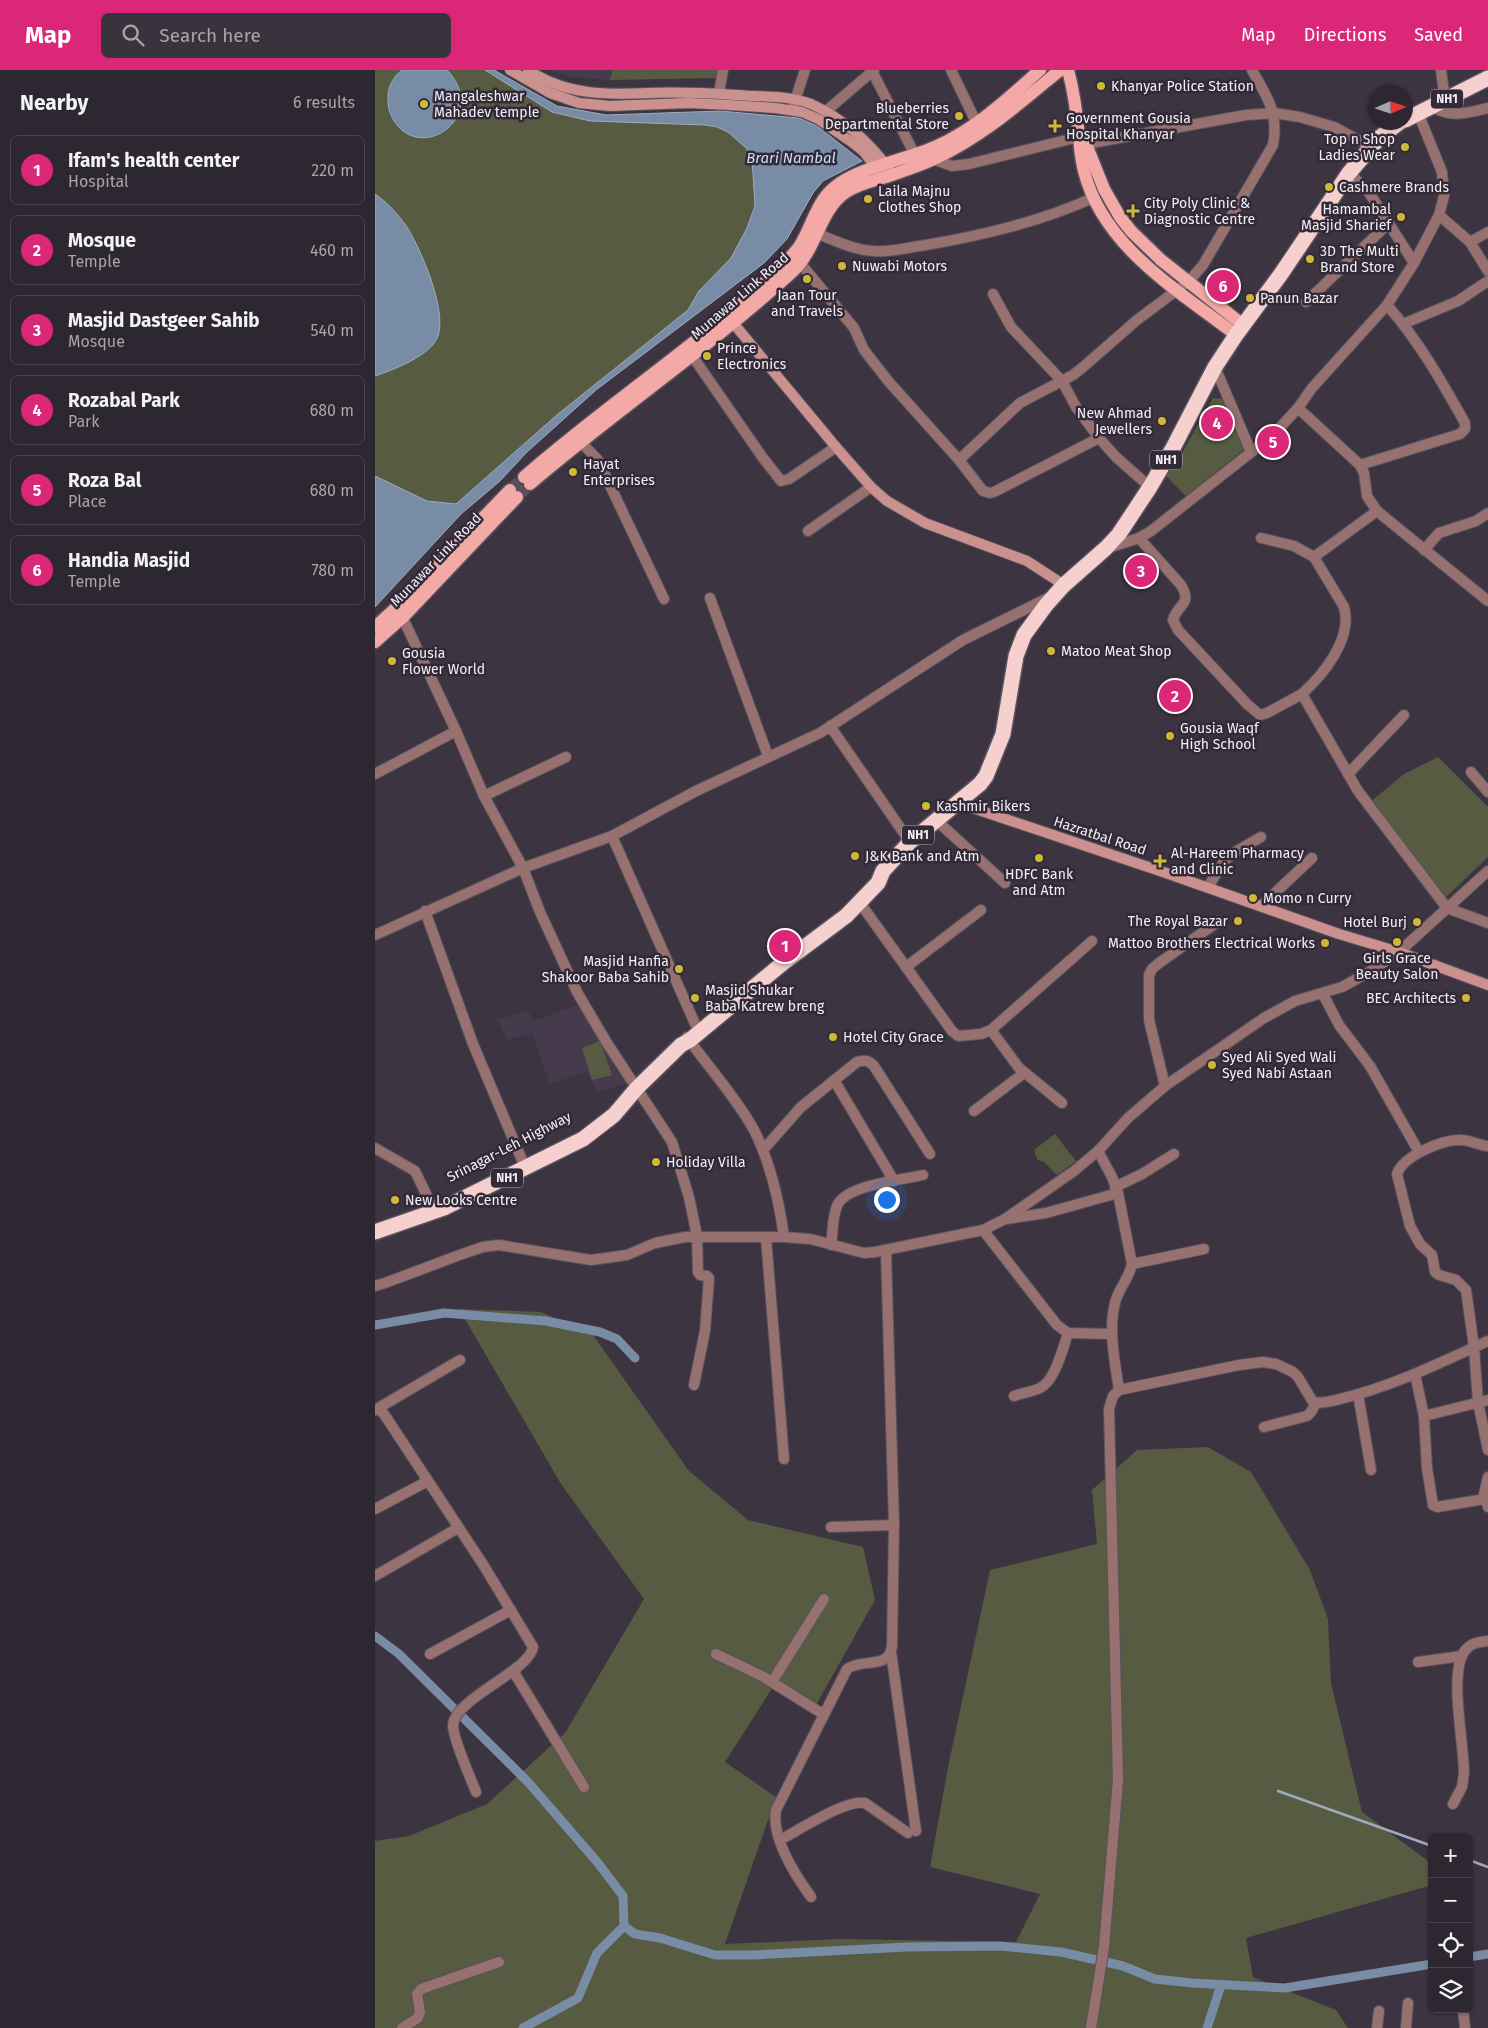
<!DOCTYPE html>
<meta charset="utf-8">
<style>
body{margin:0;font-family:"Fira Sans",sans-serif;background:#39333d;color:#f1f3f6}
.controls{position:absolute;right:15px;bottom:15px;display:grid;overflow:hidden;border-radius:8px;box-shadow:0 1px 4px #0004}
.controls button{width:45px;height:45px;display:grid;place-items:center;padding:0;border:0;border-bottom:1px solid #48444d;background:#2d2731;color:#f1f3f6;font:25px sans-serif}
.compass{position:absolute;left:993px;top:15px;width:45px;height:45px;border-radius:50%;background:#2d2731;box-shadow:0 1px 4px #0004;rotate:87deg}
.you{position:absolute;left:511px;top:1129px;width:18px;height:18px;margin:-12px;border:4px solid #fff;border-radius:50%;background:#1a73e8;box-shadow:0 0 0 8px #1a73e833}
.badge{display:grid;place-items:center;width:32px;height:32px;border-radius:50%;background:#db2777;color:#fff;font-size:16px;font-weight:700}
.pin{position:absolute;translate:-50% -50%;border:2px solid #fff;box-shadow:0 1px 5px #0006}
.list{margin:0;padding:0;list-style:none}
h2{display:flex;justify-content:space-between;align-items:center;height:65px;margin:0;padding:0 20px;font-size:21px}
h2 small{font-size:16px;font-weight:400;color:#a7a5ab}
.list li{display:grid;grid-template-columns:32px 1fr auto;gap:15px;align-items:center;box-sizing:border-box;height:70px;margin:0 10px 10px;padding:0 10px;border:1px solid #48444d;border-radius:8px}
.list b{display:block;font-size:19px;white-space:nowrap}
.list p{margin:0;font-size:16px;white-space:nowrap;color:#a7a5ab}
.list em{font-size:16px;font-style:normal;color:#a7a5ab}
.icon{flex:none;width:28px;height:28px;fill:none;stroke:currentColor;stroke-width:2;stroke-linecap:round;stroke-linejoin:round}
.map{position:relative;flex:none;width:1113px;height:1958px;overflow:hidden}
header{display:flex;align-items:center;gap:30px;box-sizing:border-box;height:70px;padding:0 25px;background:#db2777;color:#fff}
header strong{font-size:24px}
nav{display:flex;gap:28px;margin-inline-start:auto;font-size:18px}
.search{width:350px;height:45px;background:#39333d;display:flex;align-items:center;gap:12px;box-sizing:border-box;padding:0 18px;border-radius:8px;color:#a7a5ab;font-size:19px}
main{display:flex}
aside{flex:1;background:#2d2731}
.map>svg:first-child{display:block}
.built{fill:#463a4d}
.green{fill:#565b41}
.water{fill:#798ca5;stroke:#9eaabe}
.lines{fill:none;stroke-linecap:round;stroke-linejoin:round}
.stream{stroke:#9eaabe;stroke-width:2.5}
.canal{stroke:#798ca5;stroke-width:9}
.primary-tunnel{stroke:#58505c;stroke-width:12;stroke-dasharray:12 6;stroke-linecap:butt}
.street-casing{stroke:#59525e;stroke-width:12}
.secondary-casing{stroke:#59525e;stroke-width:12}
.primary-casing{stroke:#59525e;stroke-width:15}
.highway-casing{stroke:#59525e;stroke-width:18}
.street{stroke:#967170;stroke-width:10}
.secondary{stroke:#cb918f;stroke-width:10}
.primary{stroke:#f3a9a6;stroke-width:12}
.highway{stroke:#f5d0ce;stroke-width:15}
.poi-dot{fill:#ceb837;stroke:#322a37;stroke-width:2}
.labels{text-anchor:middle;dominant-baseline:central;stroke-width:5;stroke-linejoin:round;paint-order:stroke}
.shield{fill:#322a37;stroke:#bab4bd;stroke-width:1}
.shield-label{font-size:12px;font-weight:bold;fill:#f4eff7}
.poi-label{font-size:14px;fill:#f4eff7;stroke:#322a37;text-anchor:start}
.street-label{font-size:14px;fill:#f4eff7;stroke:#322a37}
.water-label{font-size:15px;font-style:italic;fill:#cbdffb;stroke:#322a37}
</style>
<header>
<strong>Map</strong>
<div class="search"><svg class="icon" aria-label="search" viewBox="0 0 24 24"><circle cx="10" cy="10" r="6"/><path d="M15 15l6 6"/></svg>Search here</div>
<nav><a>Map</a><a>Directions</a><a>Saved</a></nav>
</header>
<main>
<aside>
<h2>Nearby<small>6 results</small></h2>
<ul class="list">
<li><span class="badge">1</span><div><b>Ifam's health center</b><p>Hospital</p></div><em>220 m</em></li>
<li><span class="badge">2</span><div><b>Mosque</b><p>Temple</p></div><em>460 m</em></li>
<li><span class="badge">3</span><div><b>Masjid Dastgeer Sahib</b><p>Mosque</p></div><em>540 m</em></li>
<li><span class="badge">4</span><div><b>Rozabal Park</b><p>Park</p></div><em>680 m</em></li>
<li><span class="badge">5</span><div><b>Roza Bal</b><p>Place</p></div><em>680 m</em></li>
<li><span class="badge">6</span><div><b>Handia Masjid</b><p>Temple</p></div><em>780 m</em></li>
</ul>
</aside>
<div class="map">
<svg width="1113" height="1958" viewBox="0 0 1113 1958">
<rect width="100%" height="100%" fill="#3c3441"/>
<g class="built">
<path d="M174 0H345L235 10 195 7Z"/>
<path d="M205 934 254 1013 222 1022 212 1002 175 1014 157 963 132 970 122 950 153 941 158 951Z"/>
</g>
<g class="green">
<path d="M0 0H119L182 36 231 45 345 41 423 48 442 56 487 91 448 111 438 123 412 169 389 193 221 320 151 383 125 411 86 444 0 537Z"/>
<path d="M238 0H345L344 8 235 10Z"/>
<path d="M838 328 850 329 871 378 811 426 791 406 802 392Z"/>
<path d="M1063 687 1113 737V787L1067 831 988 738 1029 704Z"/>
<path d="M225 971 237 1005 217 1010 207 978Z"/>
<path d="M680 1064 701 1091 682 1105 669 1092 663 1090 660 1085V1079Z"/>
<path d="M84 1239 166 1242 218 1265 314 1401 373 1450 488 1477 500 1530 440 1637 403 1609 350 1692 401 1727 350 1874 465 1869 641 1872 665 1824 555 1797 573 1697 615 1500 722 1474 717 1420 762 1380 833 1377 876 1402 935 1500 953 1549 956 1613 987 1742 1057 1794V1815L871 1868 878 1907 961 1940 973 1958H0V1771L34 1766 112 1734 190 1663 269 1529 186 1414Z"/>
</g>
<g class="water">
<path d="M27 0H72C114 44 51 91 22 55 16 47 13 40 13 30 12 18 18 7 27 0Z"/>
<path d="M110 0H119L182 36 231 45 345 41 424 48 442 56 487 91 448 111 438 123 412 169 389 193 221 320 151 383 125 411 86 444 0 537V406L52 431 81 434 183 344 313 240 324 221 356 188 372 158 380 136 377 88 371 78 353 62 342 57 330 55 215 51 177 42Z"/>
<path d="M0 124C12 132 24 145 32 157 46 180 72 239 63 266 57 285 18 300 0 306Z"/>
</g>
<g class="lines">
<g class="stream">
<path d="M903 1721 1057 1776"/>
<path d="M1094 1790 1113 1797"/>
</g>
<g class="canal">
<path d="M0 1255 69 1243 171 1251 225 1262 242 1269 260 1288"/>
<path d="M0 1566 24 1584 153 1712 223 1793 248 1826 249 1856 260 1864 285 1868 340 1885H379L532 1877 625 1876 686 1882 748 1896 780 1909 817 1913 910 1918 1057 1894"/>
<path d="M1094 1887 1113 1884"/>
<path d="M148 1958 203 1928 222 1883 249 1856"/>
<path d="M832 1958 846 1915"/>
</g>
<g class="primary-tunnel">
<path d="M135 420 149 407"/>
<path d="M142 427 155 414"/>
</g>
<defs>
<g id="street">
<path d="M576 0 601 52"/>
<path d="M1066 0 1070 30"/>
<path d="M497 1 540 85"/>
<path d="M344 23 348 0"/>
<path d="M1056 36C1077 49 1091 43 1113 38"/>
<path d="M417 40 430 0"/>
<path d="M450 42 499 0"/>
<path d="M711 74 871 45 899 43 925 47 959 57 996 77"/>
<path d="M558 89 577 96 594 94 704 67"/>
<path d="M974 103 993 121 1039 193"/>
<path d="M1064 145 1095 172 1113 201"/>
<path d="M443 164C461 171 479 180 498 181 515 183 534 177 551 175 609 165 664 152 718 128"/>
<path d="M1095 172 1113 162"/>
<path d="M426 194 479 258 489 280 514 312 584 390 608 421 615 423 619 422 724 368"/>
<path d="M618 224 636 257 687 311 701 337 724 368 741 387 775 417"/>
<path d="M931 232 1014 153"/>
<path d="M1028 254 1083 231 1113 211"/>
<path d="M318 287 388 388 406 411 414 409 461 377"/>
<path d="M840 297 876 382"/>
<path d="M923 338 985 395 989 403 992 426 1002 441 1113 531"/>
<path d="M206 372 223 390 289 529"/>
<path d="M584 390 645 333 698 305 707 298 762 250 814 211 828 195 898 75C904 43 892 27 877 0"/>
<path d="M985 395 1085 364 1090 359V353C1067 312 1044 271 1012 235"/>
<path d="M433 461 496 417"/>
<path d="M764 468 806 515C818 535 802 534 798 550L803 560 873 635 885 645 892 643 927 624 983 721 1072 838 1113 853"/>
<path d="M886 468 919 476 939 487 969 537C978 568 949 604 927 624"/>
<path d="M733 478 764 468 776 461 898 365 923 338 937 318 1012 235 1039 193 1064 145 1069 126 1067 102 1043 43"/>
<path d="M1049 480 1064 463 1101 451 1113 443"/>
<path d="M939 487 1002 441"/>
<path d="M335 528 393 686"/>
<path d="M25 542 81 661 109 726 148 798 165 842 202 922 232 973 297 1072 314 1127 322 1166 323 1202 325 1205 332 1206 334 1208 330 1261 319 1315"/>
<path d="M455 656 535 772"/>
<path d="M1096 702 1113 722"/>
<path d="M0 704 81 661"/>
<path d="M973 704 1029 645"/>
<path d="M109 726 191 687"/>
<path d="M561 750 630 813"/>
<path d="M237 766 321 956"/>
<path d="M833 817 850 790 860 782 886 767"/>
<path d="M485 833 577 961 583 966 606 964 616 960 717 871"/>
<path d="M886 836 937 788"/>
<path d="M50 841 98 974 147 1090"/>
<path d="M0 865 148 798 237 766 321 721 445 663 588 570 675 527"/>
<path d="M531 897 606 840"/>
<path d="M948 924 964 955 995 996 1044 1082"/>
<path d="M616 960 644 998 687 1033"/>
<path d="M312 967C334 998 361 1027 379 1060 396 1094 404 1130 409 1167"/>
<path d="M459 1010 519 1111"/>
<path d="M790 1016 774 950V905L777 899 784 893 844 851"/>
<path d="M599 1041 649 1003"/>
<path d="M1113 1076C1103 1075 1095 1070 1086 1070 1068 1069 1028 1086 1022 1104L1035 1156 1045 1174 1057 1185 1060 1202 1064 1205 1081 1210 1091 1220 1099 1277 1103 1332 1113 1380"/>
<path d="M0 1078 40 1101 56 1134"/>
<path d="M388 1080 426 1037 482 992C490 990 493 990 499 996L555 1084"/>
<path d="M723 1081 737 1107 743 1123 757 1194C754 1209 743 1219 740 1233 733 1261 740 1292 744 1320"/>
<path d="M740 1117 767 1104 799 1084"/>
<path d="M631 1149 671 1143 743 1123"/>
<path d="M608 1160 682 1255 693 1263 737 1264"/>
<path d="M391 1168 409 1389"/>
<path d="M456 1175C458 1163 457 1148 462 1136 470 1115 527 1110 548 1105"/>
<path d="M757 1194 829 1179"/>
<path d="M0 1216 10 1213 90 1183 108 1177 124 1175 216 1190 252 1185 280 1173 310 1167H409L435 1169 489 1183 500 1182 608 1160 630 1149 699 1101 723 1081 753 1048 790 1016 889 948 920 931 967 917 996 901 1024 882 1113 801"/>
<path d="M1040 1304 1049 1346 1052 1398 1058 1435 1062 1437 1110 1429"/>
<path d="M744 1320 864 1295 888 1292 901 1294 918 1302 923 1307 938 1332C947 1334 956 1331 965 1329 1016 1317 1065 1293 1113 1271"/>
<path d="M983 1324 996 1400"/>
<path d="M639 1326C647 1323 657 1322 665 1318 680 1311 688 1278 693 1263"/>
<path d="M0 1340 4 1339 9 1344 109 1496 158 1577C155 1601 78 1629 78 1656 79 1672 95 1706 101 1722"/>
<path d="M0 1340 85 1290"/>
<path d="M1049 1346 1113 1330"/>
<path d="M889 1357 932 1346 936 1342 941 1333"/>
<path d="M1113 1407 1109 1424 1113 1437"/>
<path d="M0 1439 53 1411"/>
<path d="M456 1457 519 1455"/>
<path d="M0 1506 83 1458"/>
<path d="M516 1582 541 1761"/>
<path d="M55 1584 136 1540"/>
<path d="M341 1584 387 1606 448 1644"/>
<path d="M1043 1592 1087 1586"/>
<path d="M141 1598 140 1604 209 1717"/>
<path d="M397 1612 449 1529"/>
<path d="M1078 1734 1087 1717 1089 1703C1089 1674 1074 1605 1089 1582 1095 1573 1103 1572 1113 1571"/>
<path d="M405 1770C424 1760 471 1729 490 1733L533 1763"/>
<path d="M436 1827C420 1805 396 1768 401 1740L472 1599C487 1588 514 1600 517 1576L519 1455 511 1182"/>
<path d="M1088 1939 1090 1958"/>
<path d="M27 1958 43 1948 45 1942 42 1924 46 1919 124 1892"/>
<path d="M716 1958 729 1877 743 1710 734 1339 738 1326 744 1320"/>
<path d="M1002 1958 1004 1941"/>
<path d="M1031 1958 1033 1933"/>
</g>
<g id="secondary">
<path d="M135 0 175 23 204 33 235 36 314 33 355 35 400 38 427 42 443 49 478 73 489 82 505 103"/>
<path d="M153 0C190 25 231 25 273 23 309 21 344 24 380 26 399 27 418 27 436 34 467 48 494 72 514 99"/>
<path d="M354 248 461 377 496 417 512 431 550 453 652 491 689 515"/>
<path d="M583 733 791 803 964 864 1024 882 1113 915"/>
</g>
<g id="primary">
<path d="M693 0C699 22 702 45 704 67 705 79 706 90 709 101 728 177 803 220 861 265"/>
<path d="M704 67 711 74 729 119 745 147 756 161 786 190 868 255"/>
<path d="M149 407C232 334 327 273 406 197 412 191 419 183 424 177 437 157 441 131 461 116 487 96 532 90 562 76 602 58 633 28 665 0"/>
<path d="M155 414C240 341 334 278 417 202 442 180 444 140 471 122 484 113 502 110 517 105 531 100 546 95 559 89 607 67 645 33 685 0"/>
<path d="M0 557 22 537 135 420"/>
<path d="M0 572 28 547 142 427"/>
</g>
<g id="highway">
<path d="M1030 50 1113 8"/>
<path d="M0 1162 69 1138 208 1069 239 1045 262 1018 306 975 315 970 408 893 471 846 503 813 508 801 535 772 605 714 611 706 628 664 641 586 649 565 671 535 689 515 731 478 744 464 775 417 799 376 840 297 861 265 906 204 974 103 1004 68 1025 52"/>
</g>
</defs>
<use href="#street" class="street-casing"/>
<use href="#secondary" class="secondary-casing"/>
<use href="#primary" class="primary-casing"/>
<use href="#highway" class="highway-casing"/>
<use href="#street" class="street"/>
<use href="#secondary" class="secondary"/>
<use href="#primary" class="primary"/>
<use href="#highway" class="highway"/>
</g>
<g class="poi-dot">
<circle cx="726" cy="16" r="5"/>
<circle cx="49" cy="34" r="5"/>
<circle cx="584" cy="46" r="5"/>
<path d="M677.5 48.5h5v5h5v5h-5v5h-5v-5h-5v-5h5z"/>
<circle cx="1030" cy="77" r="5"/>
<circle cx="954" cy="117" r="5"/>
<circle cx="493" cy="129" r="5"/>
<path d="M755.5 133.5h5v5h5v5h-5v5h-5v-5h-5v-5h5z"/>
<circle cx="1026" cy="147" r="5"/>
<circle cx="935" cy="189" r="5"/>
<circle cx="467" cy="196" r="5"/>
<circle cx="432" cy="209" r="5"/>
<circle cx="875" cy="228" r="5"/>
<circle cx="332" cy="286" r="5"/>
<circle cx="787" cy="351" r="5"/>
<circle cx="198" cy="402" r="5"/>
<circle cx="676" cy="581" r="5"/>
<circle cx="17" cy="591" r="5"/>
<circle cx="795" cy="666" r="5"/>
<circle cx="551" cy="736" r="5"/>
<circle cx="480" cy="786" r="5"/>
<circle cx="664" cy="788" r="5"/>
<path d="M782.5 783.5h5v5h5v5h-5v5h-5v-5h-5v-5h5z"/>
<circle cx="878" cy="828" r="5"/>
<circle cx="863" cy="851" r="5"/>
<circle cx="1042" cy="852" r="5"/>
<circle cx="1022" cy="872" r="5"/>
<circle cx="950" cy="873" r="5"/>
<circle cx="304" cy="899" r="5"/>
<circle cx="320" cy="928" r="5"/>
<circle cx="1091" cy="928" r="5"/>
<circle cx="458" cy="967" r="5"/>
<circle cx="837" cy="995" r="5"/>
<circle cx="281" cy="1092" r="5"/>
<circle cx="20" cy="1130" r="5"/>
</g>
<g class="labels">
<g class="shield">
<rect x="1056" y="19.5" width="32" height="19" rx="4"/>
<rect x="775" y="380.5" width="32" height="19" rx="4"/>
<rect x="527" y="755.5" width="32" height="19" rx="4"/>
<rect x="116" y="1098.5" width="32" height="19" rx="4"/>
</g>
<g class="shield-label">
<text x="1072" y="29">NH1</text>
<text x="791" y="390">NH1</text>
<text x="543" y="765">NH1</text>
<text x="132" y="1108">NH1</text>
</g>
<g class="poi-label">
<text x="736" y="16">Khanyar Police Station</text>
<text x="59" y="26">Mangaleshwar<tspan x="59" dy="16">Mahadev temple</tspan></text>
<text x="574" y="38" text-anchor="end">Blueberries<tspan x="574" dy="16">Departmental Store</tspan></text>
<text x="691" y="48">Government Gousia<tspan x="691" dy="16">Hospital Khanyar</tspan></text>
<text x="1020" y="69" text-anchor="end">Top n Shop<tspan x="1020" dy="16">Ladies Wear</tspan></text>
<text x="964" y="117">Cashmere Brands</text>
<text x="503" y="121">Laila Majnu<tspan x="503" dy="16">Clothes Shop</tspan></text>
<text x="769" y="133">City Poly Clinic &amp;<tspan x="769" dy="16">Diagnostic Centre</tspan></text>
<text x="1016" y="139" text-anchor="end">Hamambal<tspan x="1016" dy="16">Masjid Sharief</tspan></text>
<text x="945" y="181">3D The Multi<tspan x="945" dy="16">Brand Store</tspan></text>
<text x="477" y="196">Nuwabi Motors</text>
<text x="432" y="225" text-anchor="middle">Jaan Tour<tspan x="432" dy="16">and Travels</tspan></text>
<text x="885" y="228">Panun Bazar</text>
<text x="342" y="278">Prince<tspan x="342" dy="16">Electronics</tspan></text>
<text x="777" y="343" text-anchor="end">New Ahmad<tspan x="777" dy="16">Jewellers</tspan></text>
<text x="208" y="394">Hayat<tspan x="208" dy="16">Enterprises</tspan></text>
<text x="686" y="581">Matoo Meat Shop</text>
<text x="27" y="583">Gousia<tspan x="27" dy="16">Flower World</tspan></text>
<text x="805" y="658">Gousia Waqf<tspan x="805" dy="16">High School</tspan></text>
<text x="561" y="736">Kashmir Bikers</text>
<text x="796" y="783">Al-Hareem Pharmacy<tspan x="796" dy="16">and Clinic</tspan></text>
<text x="490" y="786">J&amp;K Bank and Atm</text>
<text x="664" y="804" text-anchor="middle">HDFC Bank<tspan x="664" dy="16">and Atm</tspan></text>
<text x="888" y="828">Momo n Curry</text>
<text x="853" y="851" text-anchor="end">The Royal Bazar</text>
<text x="1032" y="852" text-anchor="end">Hotel Burj</text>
<text x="940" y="873" text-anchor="end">Mattoo Brothers Electrical Works</text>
<text x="1022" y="888" text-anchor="middle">Girls Grace<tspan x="1022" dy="16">Beauty Salon</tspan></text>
<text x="294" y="891" text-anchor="end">Masjid Hanfia<tspan x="294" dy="16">Shakoor Baba Sahib</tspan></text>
<text x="330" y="920">Masjid Shukar<tspan x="330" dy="16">Baba Katrew breng</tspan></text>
<text x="1081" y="928" text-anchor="end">BEC Architects</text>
<text x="468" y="967">Hotel City Grace</text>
<text x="847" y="987">Syed Ali Syed Wali<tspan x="847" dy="16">Syed Nabi Astaan</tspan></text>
<text x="291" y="1092">Holiday Villa</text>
<text x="30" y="1130">New Looks Centre</text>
</g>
<g class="street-label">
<text transform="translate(365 226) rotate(-41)">Munawar Link Road</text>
<text transform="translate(61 490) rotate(-46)">Munawar Link Road</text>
<text transform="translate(725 766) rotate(18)">Hazratbal Road</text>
<text transform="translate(134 1077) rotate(-27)">Srinagar-Leh Highway</text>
</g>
<g class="water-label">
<text x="416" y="88">Brari Nambal</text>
</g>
</g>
</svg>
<div class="controls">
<button>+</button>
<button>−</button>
<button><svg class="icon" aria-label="locate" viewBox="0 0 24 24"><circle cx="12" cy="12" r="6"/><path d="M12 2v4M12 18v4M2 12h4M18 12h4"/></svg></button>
<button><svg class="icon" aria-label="layers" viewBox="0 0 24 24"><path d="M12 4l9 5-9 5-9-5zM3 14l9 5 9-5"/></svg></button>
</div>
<svg class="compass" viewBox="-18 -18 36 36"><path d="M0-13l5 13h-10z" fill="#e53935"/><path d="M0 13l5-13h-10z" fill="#a7a5ab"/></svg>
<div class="you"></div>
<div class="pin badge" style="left:410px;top:876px">1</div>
<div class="pin badge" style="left:800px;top:626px">2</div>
<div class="pin badge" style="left:766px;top:501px">3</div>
<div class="pin badge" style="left:842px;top:353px">4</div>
<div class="pin badge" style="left:898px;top:372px">5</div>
<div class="pin badge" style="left:848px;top:216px">6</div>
</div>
</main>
